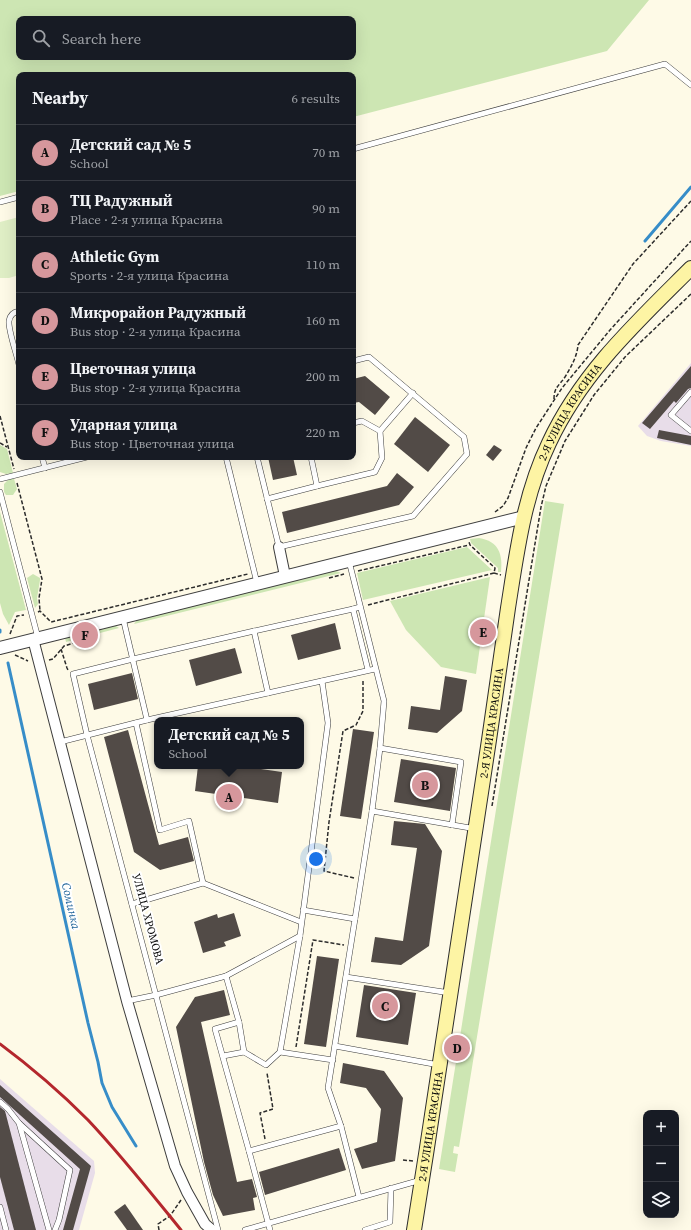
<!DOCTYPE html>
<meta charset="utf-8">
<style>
body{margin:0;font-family:"Source Serif 4",serif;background:#20242c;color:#f1f3f6}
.controls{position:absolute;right:12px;bottom:12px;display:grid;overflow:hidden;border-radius:8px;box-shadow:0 4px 16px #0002}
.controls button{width:36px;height:36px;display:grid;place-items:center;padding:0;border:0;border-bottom:1px solid #363941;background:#171b24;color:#f1f3f6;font:20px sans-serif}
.you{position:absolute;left:316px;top:859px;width:14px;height:14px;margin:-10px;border:3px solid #fff;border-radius:50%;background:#1a73e8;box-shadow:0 0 0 6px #1a73e833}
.badge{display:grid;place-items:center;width:26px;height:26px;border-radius:50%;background:#d6979c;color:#111;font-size:13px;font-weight:700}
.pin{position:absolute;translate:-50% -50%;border:2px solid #fff;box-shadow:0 1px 4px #0006}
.popup{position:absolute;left:154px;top:717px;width:150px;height:52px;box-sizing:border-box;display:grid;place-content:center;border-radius:8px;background:#171b24;filter:drop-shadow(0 1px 3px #0005);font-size:13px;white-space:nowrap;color:#9ea1a6}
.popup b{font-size:15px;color:#f1f3f6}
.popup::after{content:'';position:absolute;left:50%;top:100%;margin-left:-8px;border:8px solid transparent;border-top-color:#171b24}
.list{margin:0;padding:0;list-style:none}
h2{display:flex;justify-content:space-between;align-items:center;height:52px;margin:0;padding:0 16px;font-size:17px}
h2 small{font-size:13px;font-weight:400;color:#9ea1a6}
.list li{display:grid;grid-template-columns:26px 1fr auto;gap:12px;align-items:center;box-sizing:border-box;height:56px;padding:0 16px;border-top:1px solid #363941}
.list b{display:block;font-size:15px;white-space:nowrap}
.list p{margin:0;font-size:13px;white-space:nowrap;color:#9ea1a6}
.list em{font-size:13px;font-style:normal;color:#9ea1a6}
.icon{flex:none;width:22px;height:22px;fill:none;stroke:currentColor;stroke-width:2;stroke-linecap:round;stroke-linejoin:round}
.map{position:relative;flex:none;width:691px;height:1230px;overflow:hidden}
.search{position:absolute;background:#171b24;box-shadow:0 4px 16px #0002;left:16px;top:16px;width:340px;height:44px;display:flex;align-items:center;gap:10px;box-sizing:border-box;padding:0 14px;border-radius:8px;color:#9ea1a6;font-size:15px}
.panel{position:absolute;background:#171b24;box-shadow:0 4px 16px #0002;left:16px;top:72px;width:340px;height:388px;border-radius:8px}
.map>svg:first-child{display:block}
.industrial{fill:#e8dde9}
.green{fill:#cde6b3;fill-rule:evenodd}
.pitch{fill:#dfeec5}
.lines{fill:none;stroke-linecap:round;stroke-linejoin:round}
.stream{stroke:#378dc8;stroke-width:3}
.building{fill:#524b47}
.service-casing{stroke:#3d3d3d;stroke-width:6}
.minor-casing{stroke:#3d3d3d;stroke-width:12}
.tertiary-casing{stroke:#3d3d3d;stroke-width:14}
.secondary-casing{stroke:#2c2c2c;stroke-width:16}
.path{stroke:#2c2c2c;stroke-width:1.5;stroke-dasharray:4 2;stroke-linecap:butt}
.service{stroke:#fff;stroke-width:5}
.minor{stroke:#fff;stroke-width:10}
.tertiary{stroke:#fff;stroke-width:12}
.secondary{stroke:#fdf4a4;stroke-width:14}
.rail{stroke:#b4272d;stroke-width:3}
.labels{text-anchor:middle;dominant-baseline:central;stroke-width:4;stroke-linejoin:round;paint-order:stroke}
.street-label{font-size:11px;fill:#0a0a0a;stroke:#fff}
.water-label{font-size:12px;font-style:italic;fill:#185e96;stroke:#fff}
</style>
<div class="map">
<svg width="691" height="1230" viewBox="0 0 691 1230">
<rect width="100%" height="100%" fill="#fefae7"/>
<g class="industrial">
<path d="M691 363V446L661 441 647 436 638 426Z"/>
<path d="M0 1079 94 1161 95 1173 79 1230H0Z"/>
</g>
<g class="green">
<path d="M0 0H649L607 51 353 117V75H19V191L0 196ZM19 19H353V57H19Z"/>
<path d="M0 445 7 449 13 473 6 474 0 472Z"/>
<path d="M9 479H14L17 489 13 495H6L4 492V484Z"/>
<path d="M545 501 564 504 459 1147 454 1146 453 1153 458 1154 455 1172 439 1169Z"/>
<path d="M0 512 26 610 15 612 9 625 3 614 0 603Z"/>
<path d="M479 538C499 541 503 555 501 572H498V568L471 543 470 539Z"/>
<path d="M467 547 492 570 363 600 357 573Z"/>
<path d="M334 570 341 573 134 624 137 620 143 617Z"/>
<path d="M33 574 40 578V580L37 598 38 604 35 608 27 578Z"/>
<path d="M490 577 476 674 441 667 406 630 390 601Z"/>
<path d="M113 626H116L119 628 66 642 65 638Z"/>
</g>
<path class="pitch" d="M19 217V275L9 278H0V222Z"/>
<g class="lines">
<g class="stream">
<path d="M645 241 691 187"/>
<path d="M0 630V632"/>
<path d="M8 663 88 1023 98 1062 102 1083 112 1107 136 1146"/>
</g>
</g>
<g class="building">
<path d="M691 366V388L688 389 676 403 674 401 650 429 642 423Z"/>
<path d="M365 376 390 397 375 415 359 402 353 403V379Z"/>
<path d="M415 417 450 445 428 472 394 444Z"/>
<path d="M659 430 691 436V445L657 438Z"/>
<path d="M494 445 502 450 493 461 486 455Z"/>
<path d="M268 457H293L297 475 273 480Z"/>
<path d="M397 473 414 487 399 505 287 533 282 512 387 486Z"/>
<path d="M335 623 341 649 298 660 291 635Z"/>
<path d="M235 648 242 673 196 686 189 660Z"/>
<path d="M132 673 138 699 94 710 88 684Z"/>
<path d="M445 676 467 680 462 711 437 733 408 729 411 706 440 710Z"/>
<path d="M353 729 374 732 361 819 340 816Z"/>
<path d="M128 730 159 845 188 837 194 861 160 870 134 852 104 737Z"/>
<path d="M401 759 456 768 450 811 394 802Z"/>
<path d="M198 766H241L282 772 278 803 195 791Z"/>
<path d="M394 821 425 824 442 851 429 946 401 965 371 962 375 937 403 941 417 848 391 845Z"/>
<path d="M234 913 241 936 224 942 226 946 203 953 194 922 217 914 218 918Z"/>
<path d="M317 956 339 959 326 1047 304 1044Z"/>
<path d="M364 985 416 993 408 1045 356 1037Z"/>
<path d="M224 990 230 1015 201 1022 237 1182 252 1179 257 1197 253 1198 255 1210 223 1216 213 1195 204 1162 176 1027 195 997Z"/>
<path d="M343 1063 384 1071 403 1098 395 1161 362 1169 354 1149 377 1142 381 1109 366 1088 340 1083Z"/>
<path d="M0 1085 91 1166 73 1230H63L80 1169 0 1097Z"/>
<path d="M0 1107 5 1111 36 1230H14L0 1177Z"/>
<path d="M339 1148 346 1170 265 1195 259 1172Z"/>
<path d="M125 1204 143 1230H127L114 1212Z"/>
</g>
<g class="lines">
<defs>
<g id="service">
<path d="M353 149 665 64 691 85"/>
<path d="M0 202 19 197"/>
<path d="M19 311C13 312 10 315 9 321 8 330 17 355 19 365"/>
<path d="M691 392 671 415 691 431"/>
<path d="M353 423 362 421 380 431 413 393"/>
<path d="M42 457 45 468"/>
<path d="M226 457 257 583"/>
<path d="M257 457 279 547 413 516 467 454 464 437 369 357 353 361"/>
<path d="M0 479 87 457"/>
<path d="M317 486 375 472 382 458 380 431"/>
<path d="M0 492 38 638"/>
<path d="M267 499 317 486 311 457"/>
<path d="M349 561 384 701 380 748 372 811 355 919"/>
<path d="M360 607 353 609 368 670"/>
<path d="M123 618 147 720"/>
<path d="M322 681 328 723 300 936 280 1052 333 1060"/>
<path d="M268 693 254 631 353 609"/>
<path d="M60 742 147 720 375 669"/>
<path d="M380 748 461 762 452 825"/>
<path d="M372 811 476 829"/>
<path d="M203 883 301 922"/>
<path d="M132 904 203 883 189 821 160 830 136 723"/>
<path d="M303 910 355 919 328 1088 341 1126"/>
<path d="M226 976 300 936"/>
<path d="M346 977 450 993"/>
<path d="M127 1001 156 995 226 976 239 1022 215 1029 249 1151 341 1126 359 1197"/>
<path d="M335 1046 439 1065"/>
<path d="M244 1052 266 1065 280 1052"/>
<path d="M223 1056 244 1052 239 1022"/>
<path d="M0 1102 8 1109 19 1123 49 1230"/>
<path d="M20 1124 70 1170 59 1220 55 1230"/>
<path d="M249 1151 270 1230"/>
<path d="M0 1207 6 1230"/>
<path d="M218 1230 87 735 73 674 133 659 254 631"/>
<path d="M245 1230 421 1180"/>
<path d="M365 1230 390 1222 391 1188"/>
</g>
<g id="minor">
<path d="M279 547 285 576"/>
<path d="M33 639 127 1001 175 1166 187 1192 205 1224 212 1230"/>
</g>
<path id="tertiary" d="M0 648 524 517"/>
<g id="secondary">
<path id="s1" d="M414 1230C440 1067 465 904 489 740 495 696 502 652 508 608 517 551 524 495 549 443 582 372 637 322 691 268"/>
</g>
</defs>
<use href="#service" class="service-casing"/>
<use href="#minor" class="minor-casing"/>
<use href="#tertiary" class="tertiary-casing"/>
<use href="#secondary" class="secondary-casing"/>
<g class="path">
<path d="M554 399C554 387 559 386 565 377 571 367 577 357 578 345L633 264 691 201"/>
<path d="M0 416 14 469"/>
<path d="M0 443 7 447"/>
<path d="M17 483 42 579 39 598 40 611"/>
<path d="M495 512 503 506 508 498 526 448 536 428 562 388 610 330 691 241"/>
<path d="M358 571 469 545"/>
<path d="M494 573 501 575"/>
<path d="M329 578 344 574"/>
<path d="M368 605 494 573 495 568 470 545 469 542"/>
<path d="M38 612 40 611 51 622 248 574"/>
<path d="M10 634 17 616 24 615"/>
<path d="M61 649 67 668 68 670"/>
<path d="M15 655 28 661"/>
<path d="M49 660 53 659 64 646 90 638"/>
<path d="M492 806 541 507 546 486 565 441 594 395 625 357 691 294"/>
<path d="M354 878 324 871 329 822 343 731 356 725 363 711V679"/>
<path d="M296 1047 313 940 344 945"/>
<path d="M265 1139 260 1113 273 1109 267 1073"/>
<path d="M403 1160 413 1161"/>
<path d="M159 1230 158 1224 170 1216 181 1200"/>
</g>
<use href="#service" class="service"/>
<use href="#minor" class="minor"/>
<use href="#tertiary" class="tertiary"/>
<use href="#secondary" class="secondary"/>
<path class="rail" d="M0 1044C31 1067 61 1093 88 1120 121 1155 151 1193 181 1230"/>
</g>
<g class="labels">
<g class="street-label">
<text stroke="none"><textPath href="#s1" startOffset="837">2-Я УЛИЦА КРАСИНА</textPath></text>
<text stroke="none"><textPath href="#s1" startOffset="513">2-Я УЛИЦА КРАСИНА</textPath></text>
<text transform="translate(148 919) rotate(75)">УЛИЦА ХРОМОВА</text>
<text stroke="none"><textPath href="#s1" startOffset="105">2-Я УЛИЦА КРАСИНА</textPath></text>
</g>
<g class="water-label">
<text transform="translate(71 906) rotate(77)">Соминка</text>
</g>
</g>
</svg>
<div class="controls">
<button>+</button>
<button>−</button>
<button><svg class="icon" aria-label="layers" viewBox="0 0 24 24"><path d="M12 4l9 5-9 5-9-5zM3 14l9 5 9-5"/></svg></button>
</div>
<div class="you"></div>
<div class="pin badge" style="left:229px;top:797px">A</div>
<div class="popup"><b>Детский сад № 5</b>School</div>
<div class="pin badge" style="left:425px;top:785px">B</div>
<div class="pin badge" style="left:385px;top:1006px">C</div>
<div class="pin badge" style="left:457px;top:1048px">D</div>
<div class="pin badge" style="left:483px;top:632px">E</div>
<div class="pin badge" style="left:85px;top:635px">F</div>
<div class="search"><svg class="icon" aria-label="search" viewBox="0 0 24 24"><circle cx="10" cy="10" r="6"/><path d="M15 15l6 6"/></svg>Search here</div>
<section class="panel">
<h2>Nearby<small>6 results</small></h2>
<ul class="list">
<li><span class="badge">A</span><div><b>Детский сад № 5</b><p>School</p></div><em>70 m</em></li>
<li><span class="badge">B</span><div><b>ТЦ Радужный</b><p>Place · 2-я улица Красина</p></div><em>90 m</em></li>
<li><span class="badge">C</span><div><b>Athletic Gym</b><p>Sports · 2-я улица Красина</p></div><em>110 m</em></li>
<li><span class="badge">D</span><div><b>Микрорайон Радужный</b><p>Bus stop · 2-я улица Красина</p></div><em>160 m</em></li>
<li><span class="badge">E</span><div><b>Цветочная улица</b><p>Bus stop · 2-я улица Красина</p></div><em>200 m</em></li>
<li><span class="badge">F</span><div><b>Ударная улица</b><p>Bus stop · Цветочная улица</p></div><em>220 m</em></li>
</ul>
</section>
</div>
